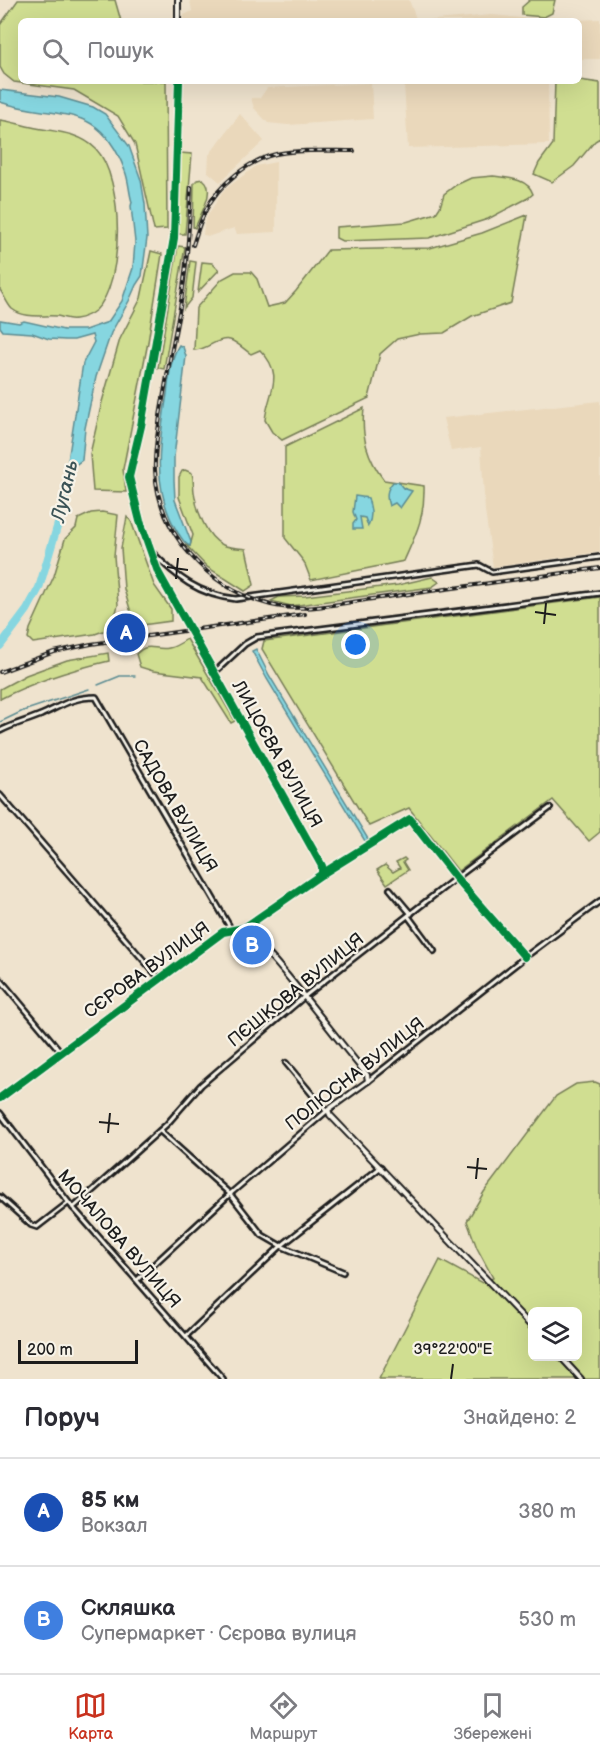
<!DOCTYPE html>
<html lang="uk">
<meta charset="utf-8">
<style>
body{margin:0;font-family:"Balsamiq Sans",sans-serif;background:#f2f2f3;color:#2b2b33}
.controls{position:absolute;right:18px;bottom:18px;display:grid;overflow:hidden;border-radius:9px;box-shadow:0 6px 24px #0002}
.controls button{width:54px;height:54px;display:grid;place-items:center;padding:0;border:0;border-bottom:2px solid #e1e1e2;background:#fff;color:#2b2b33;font:30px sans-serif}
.scale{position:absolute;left:18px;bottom:15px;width:120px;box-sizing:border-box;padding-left:6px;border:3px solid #1c1c1c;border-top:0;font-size:16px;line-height:21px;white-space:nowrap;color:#1c1c1c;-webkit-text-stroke:4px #f7f3e8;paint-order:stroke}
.you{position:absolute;left:356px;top:645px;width:21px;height:21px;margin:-15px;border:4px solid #fff;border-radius:50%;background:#1a73e8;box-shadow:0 0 0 9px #1a73e833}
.badge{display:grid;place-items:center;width:39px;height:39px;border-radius:50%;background:#c8321e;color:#fff;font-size:20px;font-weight:700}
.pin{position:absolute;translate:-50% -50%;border:3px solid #fff;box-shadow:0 2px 6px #0006}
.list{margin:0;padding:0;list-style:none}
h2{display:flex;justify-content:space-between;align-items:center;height:78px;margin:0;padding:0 24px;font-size:26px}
h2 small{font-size:20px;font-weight:400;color:#7c7c81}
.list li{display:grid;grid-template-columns:39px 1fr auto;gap:18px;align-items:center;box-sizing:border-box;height:108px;padding:0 24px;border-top:2px solid #e1e1e2}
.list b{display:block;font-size:22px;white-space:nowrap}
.list p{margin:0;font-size:20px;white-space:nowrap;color:#7c7c81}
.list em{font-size:20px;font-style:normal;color:#7c7c81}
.icon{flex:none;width:33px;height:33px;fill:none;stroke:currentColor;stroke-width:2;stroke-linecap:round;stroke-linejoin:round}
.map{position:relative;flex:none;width:600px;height:1379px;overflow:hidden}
.search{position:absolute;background:#fff;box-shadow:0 6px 24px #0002;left:18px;right:18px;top:18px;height:66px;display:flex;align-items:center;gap:15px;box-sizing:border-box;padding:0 21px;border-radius:9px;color:#7c7c81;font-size:22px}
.sheet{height:294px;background:#fff}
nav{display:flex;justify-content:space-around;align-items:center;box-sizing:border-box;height:84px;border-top:2px solid #e1e1e2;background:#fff;font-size:16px;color:#7c7c81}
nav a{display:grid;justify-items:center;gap:3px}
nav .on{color:#c8321e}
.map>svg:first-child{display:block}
.built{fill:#ead8bb}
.green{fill:#d0de91;stroke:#767d56;stroke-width:1.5;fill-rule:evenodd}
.water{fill:#86d6e0;stroke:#5c8c92;stroke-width:1.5}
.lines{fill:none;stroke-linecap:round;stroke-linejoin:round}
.stream{stroke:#5c8c92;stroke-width:1.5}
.river{stroke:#86d6e0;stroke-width:8}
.minor-casing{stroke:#1c1c1c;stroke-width:8}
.tertiary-casing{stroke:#1c1c1c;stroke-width:8}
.minor{stroke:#f7f3e8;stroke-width:3}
.tertiary{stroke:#f7f3e8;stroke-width:4}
.rail-casing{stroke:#1c1c1c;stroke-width:4}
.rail{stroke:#f7f3e8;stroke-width:1.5;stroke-dasharray:4.5;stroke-linecap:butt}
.tertiary-bridge-casing{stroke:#1c1c1c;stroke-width:8;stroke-linecap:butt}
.tertiary-bridge{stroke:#f7f3e8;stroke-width:4}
.cycleway-casing{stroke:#f7f3e8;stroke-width:11}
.cycleway{stroke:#00873e;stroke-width:8}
.ticks{fill:none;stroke:#1c1c1c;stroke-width:2}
.labels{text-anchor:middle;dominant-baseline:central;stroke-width:4.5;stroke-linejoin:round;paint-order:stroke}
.street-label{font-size:18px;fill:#1c1c1c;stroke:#f7f3e8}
.water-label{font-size:20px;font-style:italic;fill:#3c5457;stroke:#f7f3e8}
.ticks-label{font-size:15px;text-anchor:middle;fill:#1c1c1c;stroke:#f7f3e8;stroke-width:4.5;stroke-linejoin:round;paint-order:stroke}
</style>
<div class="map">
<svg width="600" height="1379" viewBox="0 0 600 1379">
<rect width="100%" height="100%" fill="#efe3ce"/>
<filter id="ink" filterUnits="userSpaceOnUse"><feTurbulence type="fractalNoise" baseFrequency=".0167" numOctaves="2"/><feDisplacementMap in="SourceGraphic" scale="12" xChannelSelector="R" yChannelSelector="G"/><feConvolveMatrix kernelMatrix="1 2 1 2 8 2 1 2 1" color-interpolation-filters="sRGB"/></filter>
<g filter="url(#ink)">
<g class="built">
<path d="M190 0H409L417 21H184V15L192 11Z"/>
<path d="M492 15 552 21 600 19V59H579V21H425Z"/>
<path d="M407 81H548L549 144 408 148 404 84Z"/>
<path d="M371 83 373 119 288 125 268 123 254 108 251 98H260L267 88Z"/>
<path d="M240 114 264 141 220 182 208 172 209 155Z"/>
<path d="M276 162V232L237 234 234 228 210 236 203 235 204 224 209 213 224 190 256 166Z"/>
<path d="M600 401V552L493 567 485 511 481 447 451 451 443 418Z"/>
</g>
<g class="green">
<path d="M18 0H115L121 21H21V81H166L167 229 154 230 135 144 118 116 74 90 14 82 4 74 0 67V25Z"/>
<path d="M530 0H555L552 13 544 17 522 15V7Z"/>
<path d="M579 80 600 83V138L595 141 574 166 552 182 534 174 539 163 553 144 555 81Z"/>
<path d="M0 120C9 121 18 124 27 126 50 132 77 130 96 149 124 178 125 282 96 310 90 315 82 318 75 319 69 320 63 317 57 316 42 315 25 319 12 309 7 304 4 295 0 290Z"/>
<path d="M180 153 192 154 185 234H177Z"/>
<path d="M493 176C507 178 528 178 533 194L528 198 488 219 429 238 342 241 336 238V227L406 222 436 213 440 207 444 194 456 185 471 178Z"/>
<path d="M203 179C217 190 200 214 195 228L193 227 194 183 197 180Z"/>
<path d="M527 215 511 303 472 316 444 333 420 334 397 339 380 354 369 398 282 440 272 432 265 420C268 392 286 376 260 350L251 354C245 350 237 342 230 340 217 337 206 351 194 350L196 308 222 279 235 272H251L257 279 267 307 285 303 296 291 328 250 430 248 482 233Z"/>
<path d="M178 246 185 247 164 369 158 368Z"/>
<path d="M151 251 162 254 148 342 123 469 126 492 93 491 90 454 102 402 120 339 141 298Z"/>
<path d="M190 261 196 262 192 298 184 308Z"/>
<path d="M202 262 212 263 219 270 198 292Z"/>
<path d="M364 408C361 436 367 458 384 480L424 486C425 517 416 534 404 561L311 580 304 562 285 538V447Z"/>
<path d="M185 470 192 473C194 480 193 485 194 492 196 508 206 538 223 545 229 548 239 548 246 549L254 585 245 591 207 567 186 545 190 546 193 535 179 497V477L182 471Z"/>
<path d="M102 512 118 515 114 556 118 605 112 628 95 634 33 643 28 638 30 629 54 576 65 539 76 528 78 519 91 513Z"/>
<path d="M127 517 131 521 154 585 171 609V621L135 626 124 589 121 548Z"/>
<path d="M432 577 439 582 432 587 291 606 271 601 279 597 305 596 398 585Z"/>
<path d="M600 597V832L589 841 553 800 458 871 409 808 369 826 262 649 264 641Z"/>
<path d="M187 639 235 721 231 723 202 677 153 671 140 667 136 654C149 641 154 651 169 648 175 647 181 643 187 639Z"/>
<path d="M108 653 109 661C70 670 35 681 0 699V689L26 675 67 660Z"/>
<path d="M404 858 406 860 403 862 408 870 387 884 377 870 385 865 393 872 400 868 396 862Z"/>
<path d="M595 1082 600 1084V1379H379L440 1260 482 1283 493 1278 477 1248 467 1221 484 1192 556 1096 576 1084ZM532 1312H578V1356H532Z"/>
</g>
<g class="water">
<path d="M0 90 59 97 93 107 105 114 129 146 141 180 145 204 147 238 142 276 136 285 129 301 111 333 96 377 85 428 82 460 75 465 68 461 83 363 94 342 92 335 74 340H65L49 339 32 333 3 331 0 327V320L19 323 24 321 64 330H85L108 322 122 301 133 268 135 242 131 206 132 202C129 193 129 181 125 171 99 99 57 121 0 102Z"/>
<path d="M179 345 183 347 186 356 174 457V480L175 500 191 542 190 546C184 544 182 538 178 533 151 490 159 441 167 394 169 378 170 359 179 345Z"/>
<path d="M393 482H398L403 488 412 491 400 508 395 503 389 506C386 496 386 490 393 482Z"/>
<path d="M355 496 368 498C371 509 373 515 368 526L365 518 360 517 362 529H353V524L356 520 353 512Z"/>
<path d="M256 649 269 675 368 839 365 841 267 679 252 651Z"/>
</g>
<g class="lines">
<g class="stream">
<path d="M98 685 120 676H135"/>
<path d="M0 722 23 711 89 689"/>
</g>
<path class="river" d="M0 646 27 610 39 588 63 507 73 453"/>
<defs>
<g id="minor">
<path d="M151 551C176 577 199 595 236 599L479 565 492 572 600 557"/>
<path d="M214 673 245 644 257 637 600 593"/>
<path d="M0 731C13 724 27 721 41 715 61 706 72 697 96 697L231 929"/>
<path d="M0 795 159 978"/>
<path d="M322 874 410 819 456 878 525 957"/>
<path d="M390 889 411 914"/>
<path d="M408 916 434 951"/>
<path d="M0 979 61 1052"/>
<path d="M286 1063 326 1111"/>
<path d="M368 1081 525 957 600 901"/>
<path d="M0 1113 69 1203 223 1379"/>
<path d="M160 1131 230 1194 262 1235 281 1246 343 1272"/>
<path d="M0 1197 31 1225 37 1227 68 1203"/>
<path d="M73 1208 167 1124 201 1085 305 996 456 878 550 808"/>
<path d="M137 1280 230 1194 328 1110"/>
<path d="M186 1336 281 1246 381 1167"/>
</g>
<g id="tertiary">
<path d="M178 0V21"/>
<path d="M179 81 174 238 141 426 129 477 133 497 150 550 158 572 179 608"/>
<path d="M244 928C290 974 326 1026 367 1075L368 1081 328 1110 330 1115 532 1327"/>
<path d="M0 1098 223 932 244 928 322 874V866L202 649"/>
<path d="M560 1356 581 1379"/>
</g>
</defs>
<use href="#minor" class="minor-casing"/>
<use href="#tertiary" class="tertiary-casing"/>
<use href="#minor" class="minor"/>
<use href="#tertiary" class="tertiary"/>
<defs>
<g id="rail">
<path d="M191 187C189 231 187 269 179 313 172 347 166 381 160 416 158 433 154 452 155 470 158 534 209 589 271 605 306 613 345 602 380 598 453 588 527 578 600 568"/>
<path d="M193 245C197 233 200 221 206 210 218 185 249 160 276 154 301 149 329 151 354 151"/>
<path d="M0 672 54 652 91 644 305 614"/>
</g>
</defs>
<use href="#rail" class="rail-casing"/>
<use href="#rail" class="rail"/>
<defs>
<path id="tertiary-bridge" d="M179 608 202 649"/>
</defs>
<use href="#tertiary-bridge" class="tertiary-bridge-casing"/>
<use href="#tertiary-bridge" class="tertiary-bridge"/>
<defs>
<g id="cycleway">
<path d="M179 81 174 238 141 426 129 477 140 521 158 572 322 866V874"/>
<path d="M0 1098 223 932 244 928 322 874 410 819 456 878 525 957"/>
</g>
</defs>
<use href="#cycleway" class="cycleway-casing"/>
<use href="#cycleway" class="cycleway"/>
</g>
</g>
<path class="ticks" d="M167 567 188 570M176 579 178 558M535 612 556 615M544 624 546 603M99 1122 119 1124M108 1133 110 1113M467 1167 487 1169M476 1179 478 1158M451 1379 453 1364"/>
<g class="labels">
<g class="street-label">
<text transform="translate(277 754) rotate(61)">ЛИЦОЄВА ВУЛИЦЯ</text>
<text transform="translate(175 806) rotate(60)">САДОВА ВУЛИЦЯ</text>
<text transform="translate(147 970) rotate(-36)">СЄРОВА ВУЛИЦЯ</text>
<text transform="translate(296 990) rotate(-39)">ПЄШКОВА ВУЛИЦЯ</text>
<text transform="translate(355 1074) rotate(-38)">ПОЛЮСНА ВУЛИЦЯ</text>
<text transform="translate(119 1239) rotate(49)">МОЧАЛОВА ВУЛИЦЯ</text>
</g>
<g class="water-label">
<text transform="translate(65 491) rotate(-77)">Лугань</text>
</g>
</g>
<g class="ticks-label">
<text x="453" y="1354">39°22'00"E</text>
</g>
</svg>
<div class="controls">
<button><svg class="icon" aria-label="layers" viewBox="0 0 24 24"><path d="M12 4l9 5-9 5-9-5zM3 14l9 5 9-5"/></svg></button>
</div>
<div class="scale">200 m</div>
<div class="you"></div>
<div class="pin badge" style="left:126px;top:633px;background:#1a4fb4">A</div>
<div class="pin badge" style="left:252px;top:945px;background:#3f7fe0">B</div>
<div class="search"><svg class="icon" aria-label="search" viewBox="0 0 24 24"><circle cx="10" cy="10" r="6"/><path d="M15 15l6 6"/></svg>Пошук</div>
</div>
<section class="sheet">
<h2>Поруч<small>Знайдено: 2</small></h2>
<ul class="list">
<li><span class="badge" style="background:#1a4fb4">A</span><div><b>85 км</b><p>Вокзал</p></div><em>380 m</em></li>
<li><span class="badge" style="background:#3f7fe0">B</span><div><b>Скляшка</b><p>Супермаркет · Сєрова вулиця</p></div><em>530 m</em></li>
</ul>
</section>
<nav>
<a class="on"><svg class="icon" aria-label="map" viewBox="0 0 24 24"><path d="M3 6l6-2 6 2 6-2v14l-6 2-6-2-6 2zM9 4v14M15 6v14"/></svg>Карта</a>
<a><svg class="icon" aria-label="directions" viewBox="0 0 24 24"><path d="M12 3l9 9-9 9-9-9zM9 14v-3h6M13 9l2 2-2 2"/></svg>Маршрут</a>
<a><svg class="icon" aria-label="saved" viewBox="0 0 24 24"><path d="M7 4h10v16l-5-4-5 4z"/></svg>Збережені</a>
</nav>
